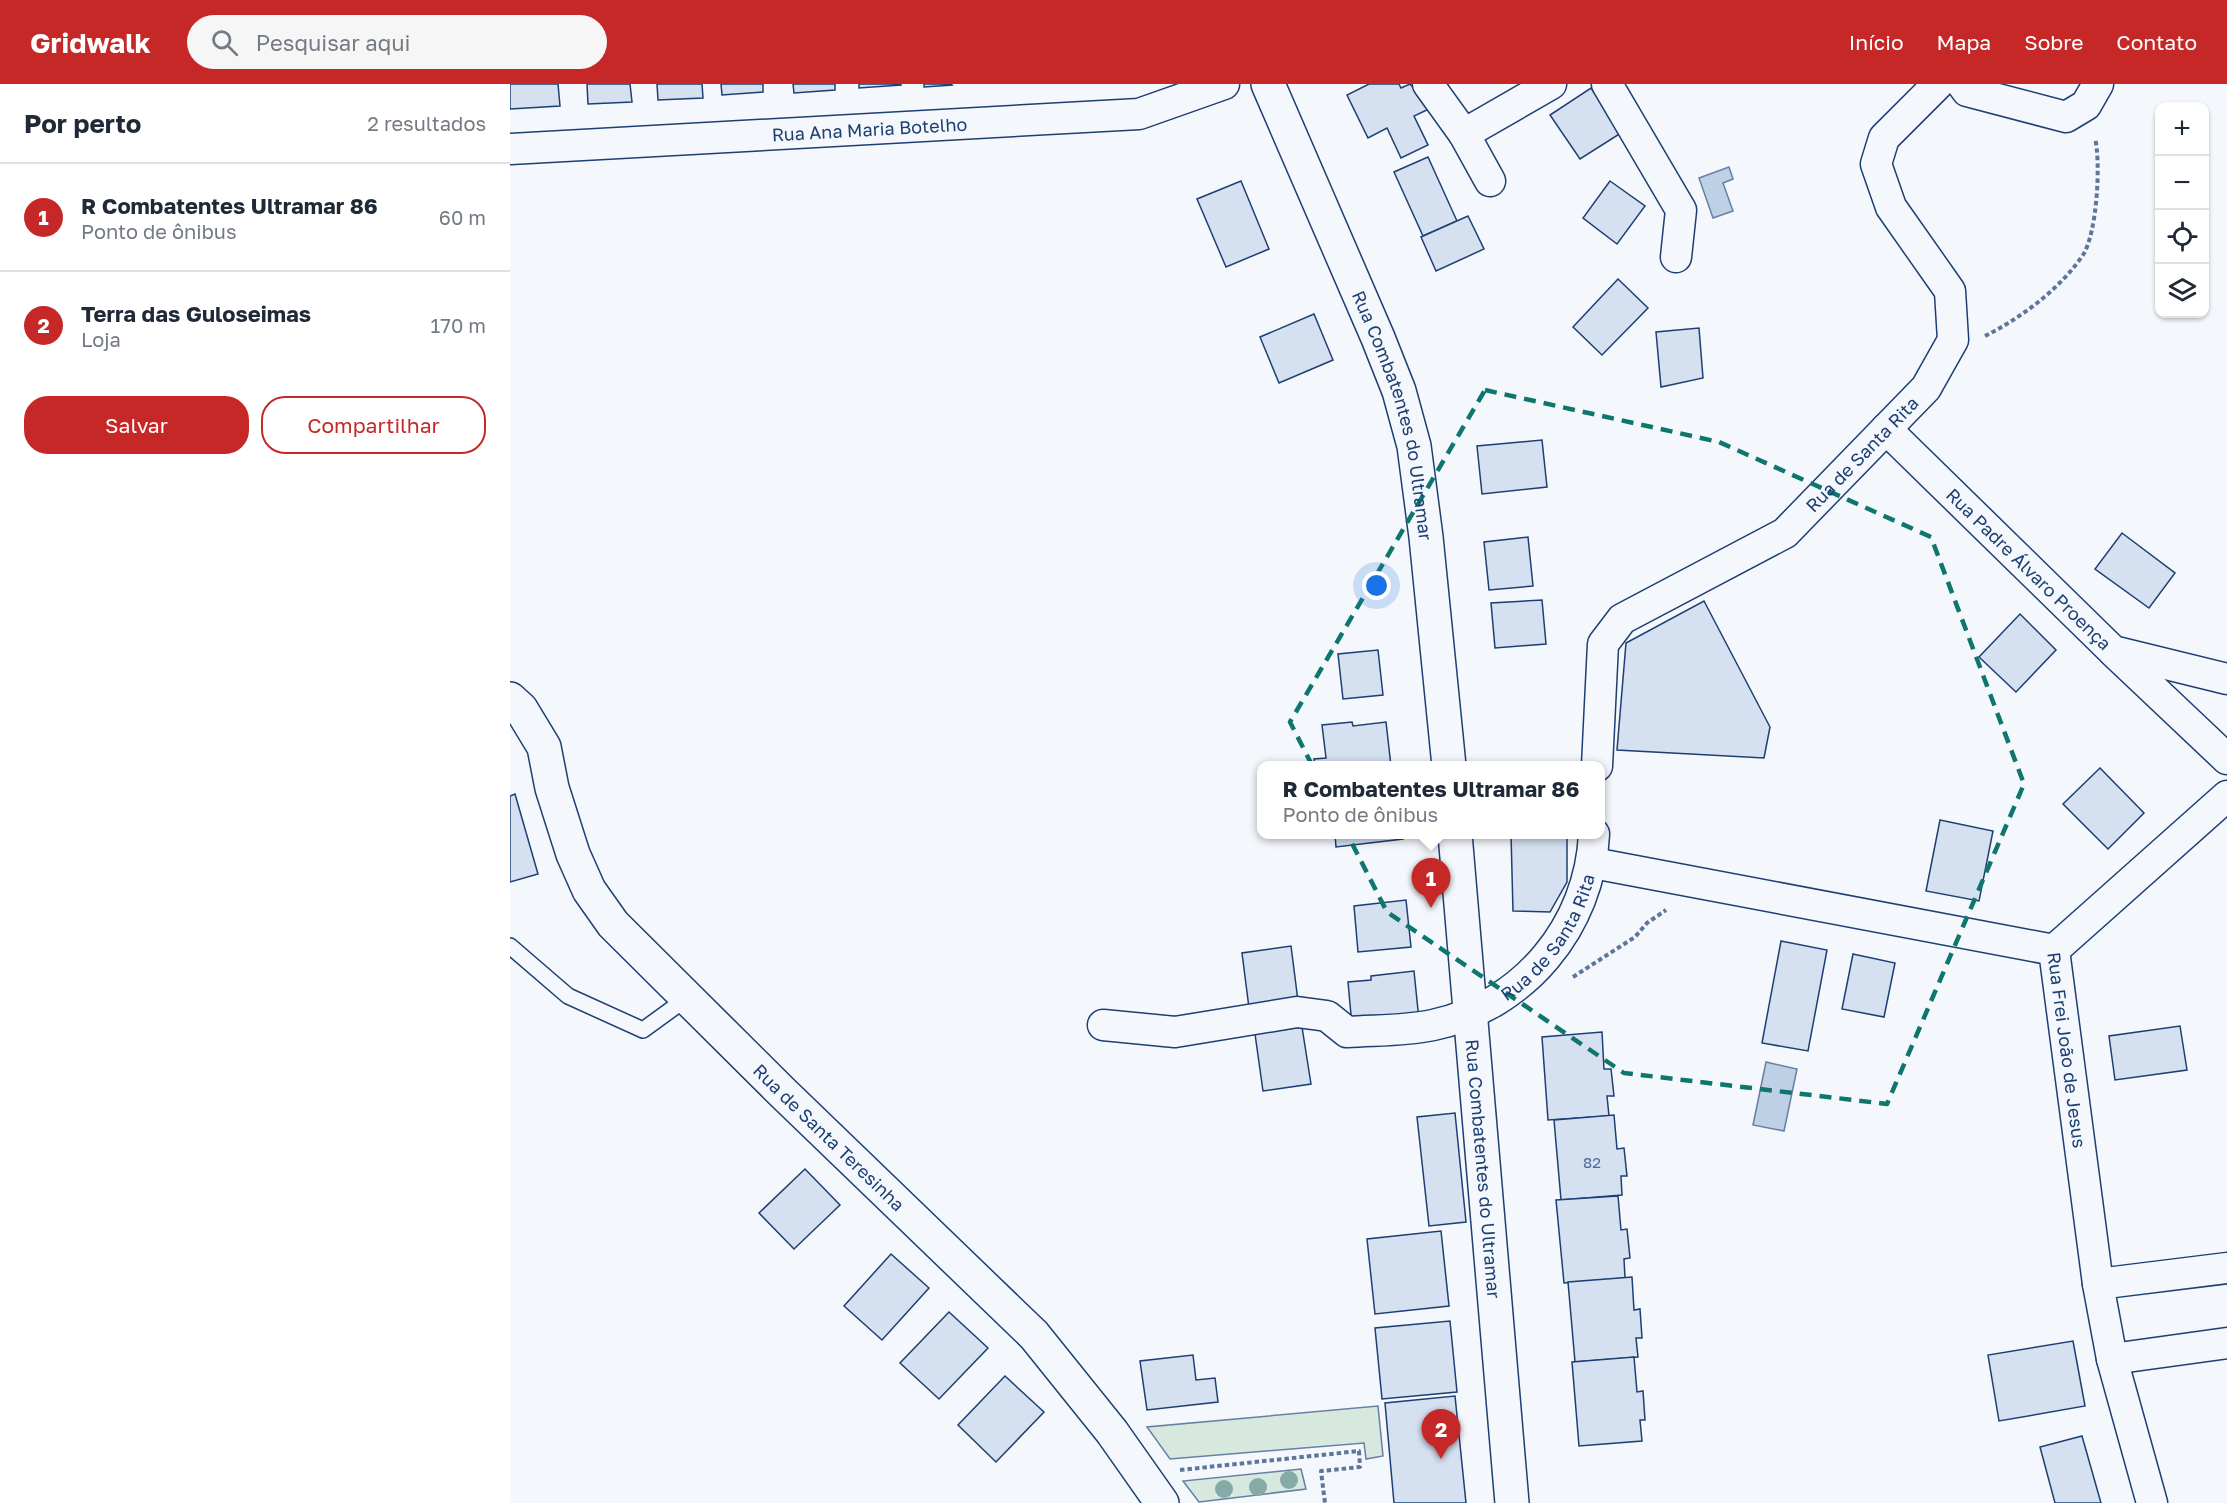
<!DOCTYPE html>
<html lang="pt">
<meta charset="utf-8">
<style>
body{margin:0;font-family:"Golos Text",sans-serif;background:#f6f6f7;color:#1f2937}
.controls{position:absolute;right:18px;top:18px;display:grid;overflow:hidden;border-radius:12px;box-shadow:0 2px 4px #0004}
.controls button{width:54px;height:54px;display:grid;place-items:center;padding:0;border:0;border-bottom:2px solid #e0e1e3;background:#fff;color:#1f2937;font:30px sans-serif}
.you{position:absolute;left:867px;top:502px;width:21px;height:21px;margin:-15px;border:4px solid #fff;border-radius:50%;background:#1a73e8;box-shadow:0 0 0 9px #1a73e833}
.badge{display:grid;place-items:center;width:39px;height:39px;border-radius:50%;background:#c62828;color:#fff;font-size:20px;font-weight:700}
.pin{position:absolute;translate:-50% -50px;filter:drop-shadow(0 2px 3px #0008)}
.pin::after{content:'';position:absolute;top:32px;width:21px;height:18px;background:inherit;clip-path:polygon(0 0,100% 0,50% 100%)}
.popup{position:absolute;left:747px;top:677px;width:348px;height:78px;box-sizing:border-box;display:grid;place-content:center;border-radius:12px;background:#fff;filter:drop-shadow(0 2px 4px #0005);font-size:20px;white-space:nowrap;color:#747a83}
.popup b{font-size:22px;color:#1f2937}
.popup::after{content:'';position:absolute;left:50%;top:100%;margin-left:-12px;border:12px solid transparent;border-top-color:#fff}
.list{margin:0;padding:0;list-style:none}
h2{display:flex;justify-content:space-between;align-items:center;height:78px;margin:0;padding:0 24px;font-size:26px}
h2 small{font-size:20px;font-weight:400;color:#747a83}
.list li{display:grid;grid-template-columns:39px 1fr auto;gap:18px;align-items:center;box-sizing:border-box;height:108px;padding:0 24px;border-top:2px solid #e0e1e3}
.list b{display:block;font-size:22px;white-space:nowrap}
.list p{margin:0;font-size:20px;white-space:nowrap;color:#747a83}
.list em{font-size:20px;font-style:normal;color:#747a83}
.actions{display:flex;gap:12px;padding:18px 24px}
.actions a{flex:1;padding:14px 0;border:2px solid #c62828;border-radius:24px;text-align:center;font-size:21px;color:#c62828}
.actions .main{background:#c62828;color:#fff}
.icon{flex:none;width:33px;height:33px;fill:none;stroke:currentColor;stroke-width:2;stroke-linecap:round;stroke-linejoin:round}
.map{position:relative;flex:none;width:1717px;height:1419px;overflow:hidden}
header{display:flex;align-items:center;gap:36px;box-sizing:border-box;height:84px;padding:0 30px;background:#c62828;color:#fff}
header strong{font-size:28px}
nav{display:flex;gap:33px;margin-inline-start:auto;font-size:21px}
.search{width:420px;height:54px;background:#f6f6f7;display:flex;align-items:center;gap:15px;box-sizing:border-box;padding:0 21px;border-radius:33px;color:#747a83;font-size:22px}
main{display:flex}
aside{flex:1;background:#fff}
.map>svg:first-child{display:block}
.green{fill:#d7e8df;stroke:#687fa3;stroke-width:1.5}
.water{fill:#bed0e5;stroke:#687fa3;stroke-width:1.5}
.building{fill:#d5e0f0;stroke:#1d3f73;stroke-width:1.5}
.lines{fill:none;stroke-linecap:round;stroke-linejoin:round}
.lane-casing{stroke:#1d3f73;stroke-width:18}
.street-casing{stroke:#1d3f73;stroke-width:33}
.secondary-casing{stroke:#1d3f73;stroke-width:36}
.primary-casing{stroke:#1d3f73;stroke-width:36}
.path{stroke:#5e769c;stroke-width:4;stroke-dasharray:4.5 3;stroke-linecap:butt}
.lane{stroke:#f4f7fb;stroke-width:15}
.street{stroke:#f4f7fb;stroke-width:30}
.secondary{stroke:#f4f7fb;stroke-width:33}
.primary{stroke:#f4f7fb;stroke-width:33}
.tree{fill:#86aba6}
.marked{fill:none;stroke:#0f766e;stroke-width:4.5;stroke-dasharray:12 8;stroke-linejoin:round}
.labels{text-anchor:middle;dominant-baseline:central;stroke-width:4.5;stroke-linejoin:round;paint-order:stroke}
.number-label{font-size:15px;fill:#4b6792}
.street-label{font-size:18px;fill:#1d3f73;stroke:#f4f7fb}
</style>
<header>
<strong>Gridwalk</strong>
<div class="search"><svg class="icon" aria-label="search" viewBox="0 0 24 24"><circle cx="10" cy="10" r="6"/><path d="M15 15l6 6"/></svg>Pesquisar aqui</div>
<nav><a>Início</a><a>Mapa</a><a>Sobre</a><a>Contato</a></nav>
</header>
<main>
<aside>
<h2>Por perto<small>2 resultados</small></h2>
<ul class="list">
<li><span class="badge">1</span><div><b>R Combatentes Ultramar 86</b><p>Ponto de ônibus</p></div><em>60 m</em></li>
<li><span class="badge">2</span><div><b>Terra das Guloseimas</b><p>Loja</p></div><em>170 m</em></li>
</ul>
<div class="actions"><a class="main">Salvar</a><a>Compartilhar</a></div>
</aside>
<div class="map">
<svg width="1717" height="1419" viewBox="0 0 1717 1419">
<rect width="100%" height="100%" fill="#f4f7fb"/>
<g class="green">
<path d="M868 1322 873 1372 856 1375 854 1359 660 1375 637 1343Z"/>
<path d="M791 1385 796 1405 689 1418 673 1397Z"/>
</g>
<g class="water">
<path d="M1219 83 1223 95 1213 99 1223 127 1203 134 1189 94Z"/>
<path d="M1256 978 1287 985 1274 1047 1243 1041Z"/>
</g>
<g class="building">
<path d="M0 0H48L50 22 0 25Z"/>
<path d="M77 0H120L122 18 78 20Z"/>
<path d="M147 0H192L193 14 148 16Z"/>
<path d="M211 0H253V8L212 11Z"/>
<path d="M283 0H325V6L284 9Z"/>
<path d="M349 0H391V1L349 4Z"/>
<path d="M414 0H441L442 1 414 3Z"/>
<path d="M859 0H889L891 4 900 0 921 24 904 32 918 61 891 74 877 44 858 54 837 11Z"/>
<path d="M1081 4 1111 49 1070 75 1040 31Z"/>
<path d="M918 73 947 137 913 152 884 88Z"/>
<path d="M731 97 759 165 716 183 687 115Z"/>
<path d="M1100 97 1135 122 1107 160 1073 134Z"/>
<path d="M958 132 974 165 926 187 911 153Z"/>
<path d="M1108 195 1138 224 1092 271 1063 243Z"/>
<path d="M804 230 823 276 769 299 750 253Z"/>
<path d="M1189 244 1193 294 1151 303 1146 248Z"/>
<path d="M1032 356 1037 403 972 410 967 362Z"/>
<path d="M1612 449 1665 489 1639 524 1585 485Z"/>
<path d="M1018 453 1023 502 979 506 974 458Z"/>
<path d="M1032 516 1036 560 985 564 981 519Z"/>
<path d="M1194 517 1260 643 1254 674 1107 666 1116 559Z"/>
<path d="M1510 530 1546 566 1506 608 1469 573Z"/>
<path d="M868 566 873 611 833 615 828 570Z"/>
<path d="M842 638 843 642 876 638 881 682H805L804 675 816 674 812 641Z"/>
<path d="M1590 684 1634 729 1598 765 1553 720Z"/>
<path d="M5 710 28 790 0 798V712Z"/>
<path d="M1430 736 1483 747 1469 817 1416 807Z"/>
<path d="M825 750H893V755L826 763Z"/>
<path d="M1001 750H1057V798L1040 828 1003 827Z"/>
<path d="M896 816 901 863 848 868 844 822Z"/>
<path d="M1271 857 1317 866 1298 967 1252 959Z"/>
<path d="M781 862 788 917 739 924 732 869Z"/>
<path d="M1343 870 1385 879 1374 933 1332 925Z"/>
<path d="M904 887 909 936 842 942 838 898 861 896V892Z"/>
<path d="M1670 942 1677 986 1605 996 1599 952Z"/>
<path d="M792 943 801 1000 753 1007 745 950Z"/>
<path d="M1092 948 1094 985H1101L1104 1012H1097L1099 1032 1038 1036 1032 953Z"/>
<path d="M945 1029 956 1138 919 1142 907 1033Z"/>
<path d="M1104 1031 1107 1065 1114 1064 1117 1092H1111L1112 1111 1051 1116 1044 1036Z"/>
<path d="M295 1085 330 1121 284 1165 249 1129Z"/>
<path d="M1108 1112 1111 1146 1117 1145 1120 1174 1114 1175 1115 1194 1054 1199 1046 1116Z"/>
<path d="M931 1147 939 1222 865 1230 857 1155Z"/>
<path d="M381 1170 419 1204 372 1256 334 1222Z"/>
<path d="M1122 1193 1124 1226 1130 1225 1132 1254H1126L1128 1273 1065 1278 1058 1198Z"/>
<path d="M439 1228 478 1264 429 1315 390 1279Z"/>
<path d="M940 1237 947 1308 872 1315 865 1244Z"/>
<path d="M1563 1257 1575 1322 1489 1337 1478 1271Z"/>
<path d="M683 1271 686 1296 705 1294 708 1318 637 1326 630 1277Z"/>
<path d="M1124 1273 1127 1308 1133 1307 1135 1336H1130L1132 1357 1069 1362 1062 1278Z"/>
<path d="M495 1292 534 1328 486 1378 448 1341Z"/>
<path d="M945 1312 956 1419H884L875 1319Z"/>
<path d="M1572 1352 1591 1419H1545L1530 1363Z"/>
</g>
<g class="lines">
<defs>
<path id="lane" d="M0 862 58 912 133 946 177 914"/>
<g id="street">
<path d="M918 0 954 50 980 97"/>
<path d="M1097 0 1171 126 1166 173"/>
<path d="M1452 0 1457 7 1556 33 1576 21 1588 0"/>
<path d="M954 50 1041 0"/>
<path id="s1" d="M0 65 629 30 714 0"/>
<path id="s2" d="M1376 345 1603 567 1717 595"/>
<path d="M1605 569 1717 675"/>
<path id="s3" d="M1087 682 1093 560 1112 535 1275 449 1416 304 1443 256 1440 207 1381 123 1366 80 1374 54 1428 0"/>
<path id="s4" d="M1083 779 1544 866 1588 1200 1602 1275 1642 1419"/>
<path d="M1544 866 1717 712"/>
<path id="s5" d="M593 941 665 948 787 928 817 932 837 948C865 946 896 947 923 941 1014 922 1080 842 1084 750"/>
<path d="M1588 1200 1717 1184"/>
<path d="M1602 1275 1717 1259"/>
</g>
<g id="secondary">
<path id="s6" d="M0 615 11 625 34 663 42 704 63 770 79 806 103 840 271 1007 524 1251 602 1348 652 1419"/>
</g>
<g id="primary">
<path id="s7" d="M758 0 868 254 889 307 904 362 916 453 939 682"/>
<path id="s8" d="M945 750 1002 1419"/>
</g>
</defs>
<use href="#lane" class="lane-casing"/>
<use href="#street" class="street-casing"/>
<use href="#secondary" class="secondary-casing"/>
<use href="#primary" class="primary-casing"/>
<g class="path">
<path d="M1475 252C1511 234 1550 205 1573 171 1587 149 1591 79 1585 54"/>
<path d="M1063 893 1125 853 1137 839 1156 826"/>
<path d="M670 1386 849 1367 850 1383 811 1387 815 1419"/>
</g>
<use href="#lane" class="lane"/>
<use href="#street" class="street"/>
<use href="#secondary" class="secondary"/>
<use href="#primary" class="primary"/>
</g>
<g class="tree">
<circle cx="779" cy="1396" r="9"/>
<circle cx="748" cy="1403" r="9"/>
<circle cx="714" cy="1405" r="9"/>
</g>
<path class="marked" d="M975 306 1209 358 1421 453 1514 700 1377 1020 1114 989 877 828 780 638Z"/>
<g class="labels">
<g class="number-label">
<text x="1082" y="1078">82</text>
</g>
<g class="street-label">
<text stroke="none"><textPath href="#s1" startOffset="360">Rua Ana Maria Botelho</textPath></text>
<text stroke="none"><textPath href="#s7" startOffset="356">Rua Combatentes do Ultramar</textPath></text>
<text stroke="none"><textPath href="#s3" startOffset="448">Rua de Santa Rita</textPath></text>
<text stroke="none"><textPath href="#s2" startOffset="200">Rua Padre Álvaro Proença</textPath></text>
<text stroke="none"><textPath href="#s5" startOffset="490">Rua de Santa Rita</textPath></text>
<text stroke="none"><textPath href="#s4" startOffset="570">Rua Frei João de Jesus</textPath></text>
<text stroke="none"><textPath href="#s6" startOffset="555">Rua de Santa Teresinha</textPath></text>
<text stroke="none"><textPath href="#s8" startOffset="336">Rua Combatentes do Ultramar</textPath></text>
</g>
</g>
</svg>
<div class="controls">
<button>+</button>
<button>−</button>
<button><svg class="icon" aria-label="locate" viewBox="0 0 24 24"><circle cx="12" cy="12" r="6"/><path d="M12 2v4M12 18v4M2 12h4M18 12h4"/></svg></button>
<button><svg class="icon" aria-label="layers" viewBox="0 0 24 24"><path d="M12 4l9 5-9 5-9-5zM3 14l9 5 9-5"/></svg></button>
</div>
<div class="you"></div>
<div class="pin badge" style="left:921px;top:824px">1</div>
<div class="popup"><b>R Combatentes Ultramar 86</b>Ponto de ônibus</div>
<div class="pin badge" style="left:931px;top:1375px">2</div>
</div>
</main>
